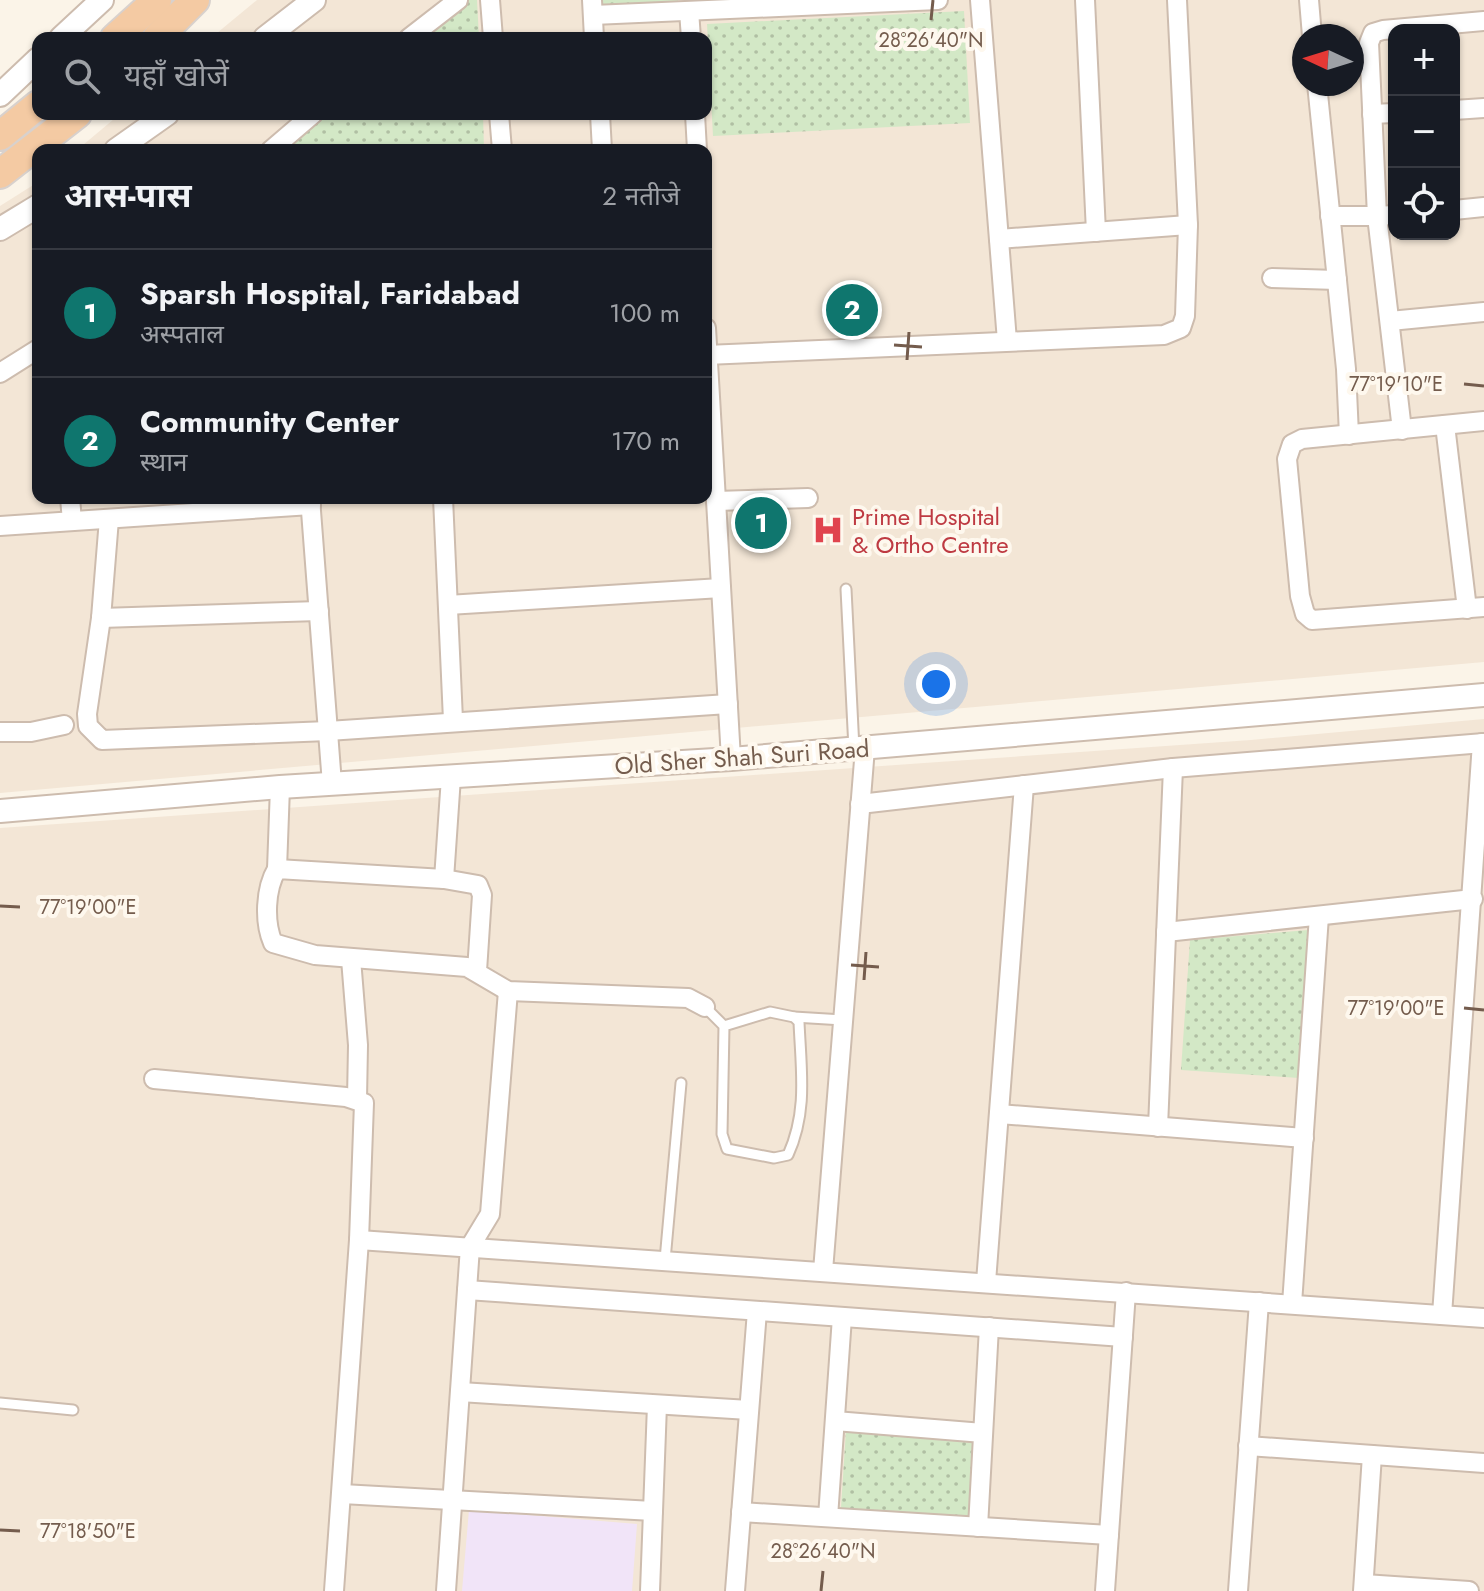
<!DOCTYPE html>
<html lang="hi">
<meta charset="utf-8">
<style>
body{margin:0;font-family:Jost,"Noto Sans Devanagari",sans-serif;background:#20242c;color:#f1f3f6}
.controls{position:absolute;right:24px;top:24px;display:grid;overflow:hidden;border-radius:16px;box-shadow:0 2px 6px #0004}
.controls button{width:72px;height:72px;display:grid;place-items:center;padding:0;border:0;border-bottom:2px solid #363941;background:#171b24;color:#f1f3f6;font:40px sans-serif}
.compass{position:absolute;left:1292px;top:24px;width:72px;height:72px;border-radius:50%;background:#171b24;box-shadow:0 2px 6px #0004;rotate:274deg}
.you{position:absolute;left:936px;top:684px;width:28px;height:28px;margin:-20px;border:6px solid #fff;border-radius:50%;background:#1a73e8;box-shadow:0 0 0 12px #1a73e833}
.badge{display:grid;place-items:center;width:52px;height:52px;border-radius:50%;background:#0f766e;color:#fff;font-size:26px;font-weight:700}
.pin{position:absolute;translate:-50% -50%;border:4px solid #fff;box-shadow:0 2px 8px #0006}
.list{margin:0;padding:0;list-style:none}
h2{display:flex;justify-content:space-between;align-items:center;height:104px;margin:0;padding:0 32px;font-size:34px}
h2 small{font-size:26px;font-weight:400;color:#9ea1a6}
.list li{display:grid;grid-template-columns:52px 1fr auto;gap:24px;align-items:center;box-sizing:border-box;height:128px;padding:0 32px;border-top:2px solid #363941}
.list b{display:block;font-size:30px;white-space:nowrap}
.list p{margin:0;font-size:26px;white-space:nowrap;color:#9ea1a6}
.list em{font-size:26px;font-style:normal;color:#9ea1a6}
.icon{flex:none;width:44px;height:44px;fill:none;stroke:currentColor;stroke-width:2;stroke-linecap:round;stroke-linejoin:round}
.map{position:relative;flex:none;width:1484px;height:1591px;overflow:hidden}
.search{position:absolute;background:#171b24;box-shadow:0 2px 6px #0004;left:32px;top:32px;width:680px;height:88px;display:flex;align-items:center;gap:20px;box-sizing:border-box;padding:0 28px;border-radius:16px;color:#9ea1a6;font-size:30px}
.panel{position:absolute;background:#171b24;box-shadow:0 2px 6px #0004;left:32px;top:144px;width:680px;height:360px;border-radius:16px}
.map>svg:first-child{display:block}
.residential{fill:#f3e6d6;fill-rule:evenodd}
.education{fill:#f1e4f8}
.medical{fill:#f9dbde}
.park{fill:url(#park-dots)}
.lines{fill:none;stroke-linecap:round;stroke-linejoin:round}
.service-casing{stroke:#cdbcae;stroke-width:13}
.minor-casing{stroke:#cdbcae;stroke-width:22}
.tertiary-casing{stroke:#cdbcae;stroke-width:26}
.trunk-casing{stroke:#d8d1cd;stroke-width:32}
.service{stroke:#fff;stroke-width:9}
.minor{stroke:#fff;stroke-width:18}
.tertiary{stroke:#fff;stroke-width:22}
.trunk{stroke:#f4caa3;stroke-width:28}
.ticks{fill:none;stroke:#745c4d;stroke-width:3}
.labels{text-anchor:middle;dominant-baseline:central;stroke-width:8;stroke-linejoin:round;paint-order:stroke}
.health-label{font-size:24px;fill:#be3a42;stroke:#fef8ee;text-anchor:start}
.street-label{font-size:24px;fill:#745c4d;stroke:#fef8ee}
.ticks-label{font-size:20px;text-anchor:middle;fill:#745c4d;stroke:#fef8ee;stroke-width:8;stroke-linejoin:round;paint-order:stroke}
</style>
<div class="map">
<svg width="1484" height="1591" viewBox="0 0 1484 1591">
<defs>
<pattern id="park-dots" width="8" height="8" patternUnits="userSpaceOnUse" patternTransform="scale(2)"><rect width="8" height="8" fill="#d3e8c6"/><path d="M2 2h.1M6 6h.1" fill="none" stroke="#b0bfa3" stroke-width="1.8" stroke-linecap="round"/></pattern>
</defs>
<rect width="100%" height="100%" fill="#fbf4e8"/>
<g class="residential">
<path d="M257 0H1484V662L0 793V206L38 182V498H706V150H77L120 114H706V38H211ZM1394 30H1454V234H1394ZM1304 36H1352V84H1304Z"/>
<path d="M1484 719V1591H0V828L1251 740Z"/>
</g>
<path class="education" d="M469 1510 637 1524 632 1591H462Z"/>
<path class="medical" d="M778 509 779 536 745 538 744 511Z"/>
<g class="park">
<path d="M469 0H477L479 38H421Z"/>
<path d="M602 0H678V3L602 7Z"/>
<path d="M964 11 970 123 713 136 707 24Z"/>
<path d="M326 114H483L484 150H290V143Z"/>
<path d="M1308 930 1299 1078 1181 1070 1190 940Z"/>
<path d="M846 1430 973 1438 968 1517 841 1508Z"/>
</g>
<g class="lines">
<defs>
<g id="service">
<path d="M846 589 854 749"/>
<path d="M705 1007 724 1026 722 1134 727 1149 774 1158 788 1155C808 1111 801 1070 799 1022L794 1017 770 1012 724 1026"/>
<path d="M794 1017 843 1020"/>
<path d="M665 1260 681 1083"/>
<path d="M0 1403 73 1410"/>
</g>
<g id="minor">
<path d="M490 0 493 38"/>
<path d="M592 0 594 38"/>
<path d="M980 0 1007 341"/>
<path d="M1085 0 1096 232"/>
<path d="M1309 0 1312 36"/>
<path d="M689 11 691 38"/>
<path d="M593 15 938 0"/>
<path d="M409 38 458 0"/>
<path d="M1317 84 1346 369 1349 435"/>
<path d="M1454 110 1484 108"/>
<path d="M499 114 502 150"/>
<path d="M600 114 602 150"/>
<path d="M695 114 697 150"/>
<path d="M1372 114 1394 113"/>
<path d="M271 150 313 114"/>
<path d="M1454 210 1484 207"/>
<path d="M1394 215 1377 216 1369 43 1373 33 1383 30 1484 21"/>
<path d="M1330 216H1377L1402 430"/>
<path d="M999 239 1188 225"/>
<path d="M1272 278 1337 280"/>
<path d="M1390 321 1484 312"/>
<path d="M706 328 731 759"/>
<path d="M706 355 1164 335 1181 328 1185 316 1188 225 1177 0"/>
<path d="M0 373 38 349"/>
<path d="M1484 421 1302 439 1292 444 1287 459 1300 596 1305 614 1312 620 1484 607"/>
<path d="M1445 425 1467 609"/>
<path d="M70 498 72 521"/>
<path d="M310 498 332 784"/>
<path d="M443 498 453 720"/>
<path d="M716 501 808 498"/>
<path d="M109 519 101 618 87 714 88 726 102 740 328 731 728 704"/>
<path d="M0 526 311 505"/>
<path d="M448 605 721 588"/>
<path d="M101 618 319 611"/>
<path d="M0 732H31L64 725"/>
<path d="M860 804 1173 768 1484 743"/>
<path d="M277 869 280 787"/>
<path d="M444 879 451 777"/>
<path d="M1166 932 1473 899"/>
<path d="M351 959 358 1045 357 1099"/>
<path d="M477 971 482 895 478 885 444 879 277 869C265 889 264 922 273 943L315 955 467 967 508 991 688 998 705 1007"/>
<path d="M154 1079 346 1097 364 1103 359 1240 334 1591"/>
<path d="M999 1114 1304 1138"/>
<path d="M1158 1127 1173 768"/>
<path d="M359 1240 1484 1318"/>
<path d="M823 1271 865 748"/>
<path d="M986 1282 1024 785"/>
<path d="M467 1290 1123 1337"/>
<path d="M1292 1304 1319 916"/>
<path d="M1442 1315 1482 743"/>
<path d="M460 1392 749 1410"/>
<path d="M835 1421 983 1433"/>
<path d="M1248 1446 1484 1463"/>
<path d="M342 1494 653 1511"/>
<path d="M741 1512 1109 1535"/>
<path d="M828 1517 842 1317"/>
<path d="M978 1527 989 1327"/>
<path d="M1364 1584 1469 1591"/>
<path d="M446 1591 470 1247 490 1214 508 991"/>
<path d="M650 1591 657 1405"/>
<path d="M735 1591 757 1311"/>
<path d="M1105 1591 1126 1292"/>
<path d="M1238 1591 1259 1302"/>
<path d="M1363 1591 1372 1455"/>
</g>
<g id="tertiary">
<path d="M61 38 102 0"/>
<path d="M265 38 314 0"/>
<path d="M0 95 38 59"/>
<path d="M116 150 167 114"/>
<path d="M0 229 38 206"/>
<path d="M0 811 280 787 731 759 1484 695"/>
</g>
<g id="trunk">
<path d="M115 38 157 0"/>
<path d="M157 38 195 0"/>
<path d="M0 136 38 105"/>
<path d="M0 174 77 114"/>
</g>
</defs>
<use href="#service" class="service-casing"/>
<use href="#minor" class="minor-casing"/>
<use href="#tertiary" class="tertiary-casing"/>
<use href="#trunk" class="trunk-casing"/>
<use href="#service" class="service"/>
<use href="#minor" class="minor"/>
<use href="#tertiary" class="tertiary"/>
<use href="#trunk" class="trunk"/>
</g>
<path class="ticks" d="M931 20 933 0M894 345 922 347M907 360 909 332M1464 384 1484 386M0 906 20 907M851 965 879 967M864 980 866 952M1464 1008 1484 1010M0 1530 20 1531M821 1591 823 1571"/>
<defs>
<symbol id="hospital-bare" viewBox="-9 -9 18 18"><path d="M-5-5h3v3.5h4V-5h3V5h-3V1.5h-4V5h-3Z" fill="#e0444e" stroke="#fef8ee" stroke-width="2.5" paint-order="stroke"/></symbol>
</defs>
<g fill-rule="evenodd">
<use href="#hospital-bare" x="806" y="508" width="44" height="44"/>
</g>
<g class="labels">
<g class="health-label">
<text x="852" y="516">Prime Hospital<tspan x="852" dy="28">&amp; Ortho Centre</tspan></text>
</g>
<g class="street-label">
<text transform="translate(742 757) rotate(-4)">Old Sher Shah Suri Road</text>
</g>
</g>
<g class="ticks-label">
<text x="931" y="47">28°26'40"N</text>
<text x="1396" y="391">77°19'10"E</text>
<text x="88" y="914">77°19'00"E</text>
<text x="1396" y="1015">77°19'00"E</text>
<text x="88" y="1538">77°18'50"E</text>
<text x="823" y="1558">28°26'40"N</text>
</g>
</svg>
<div class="controls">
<button>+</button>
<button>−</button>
<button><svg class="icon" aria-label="locate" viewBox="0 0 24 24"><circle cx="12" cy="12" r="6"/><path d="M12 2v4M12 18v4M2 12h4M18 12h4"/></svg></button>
</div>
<svg class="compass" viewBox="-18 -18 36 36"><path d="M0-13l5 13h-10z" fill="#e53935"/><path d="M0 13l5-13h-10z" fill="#9ea1a6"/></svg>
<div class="you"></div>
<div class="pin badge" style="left:761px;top:523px">1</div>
<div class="pin badge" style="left:852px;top:310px">2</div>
<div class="search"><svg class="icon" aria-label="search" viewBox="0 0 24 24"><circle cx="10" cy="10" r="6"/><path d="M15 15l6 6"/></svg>यहाँ खोजें</div>
<section class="panel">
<h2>आस-पास<small>2 नतीजे</small></h2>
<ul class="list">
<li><span class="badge">1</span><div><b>Sparsh Hospital, Faridabad</b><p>अस्पताल</p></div><em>100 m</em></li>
<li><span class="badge">2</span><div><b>Community Center</b><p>स्थान</p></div><em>170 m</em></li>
</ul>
</section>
</div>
